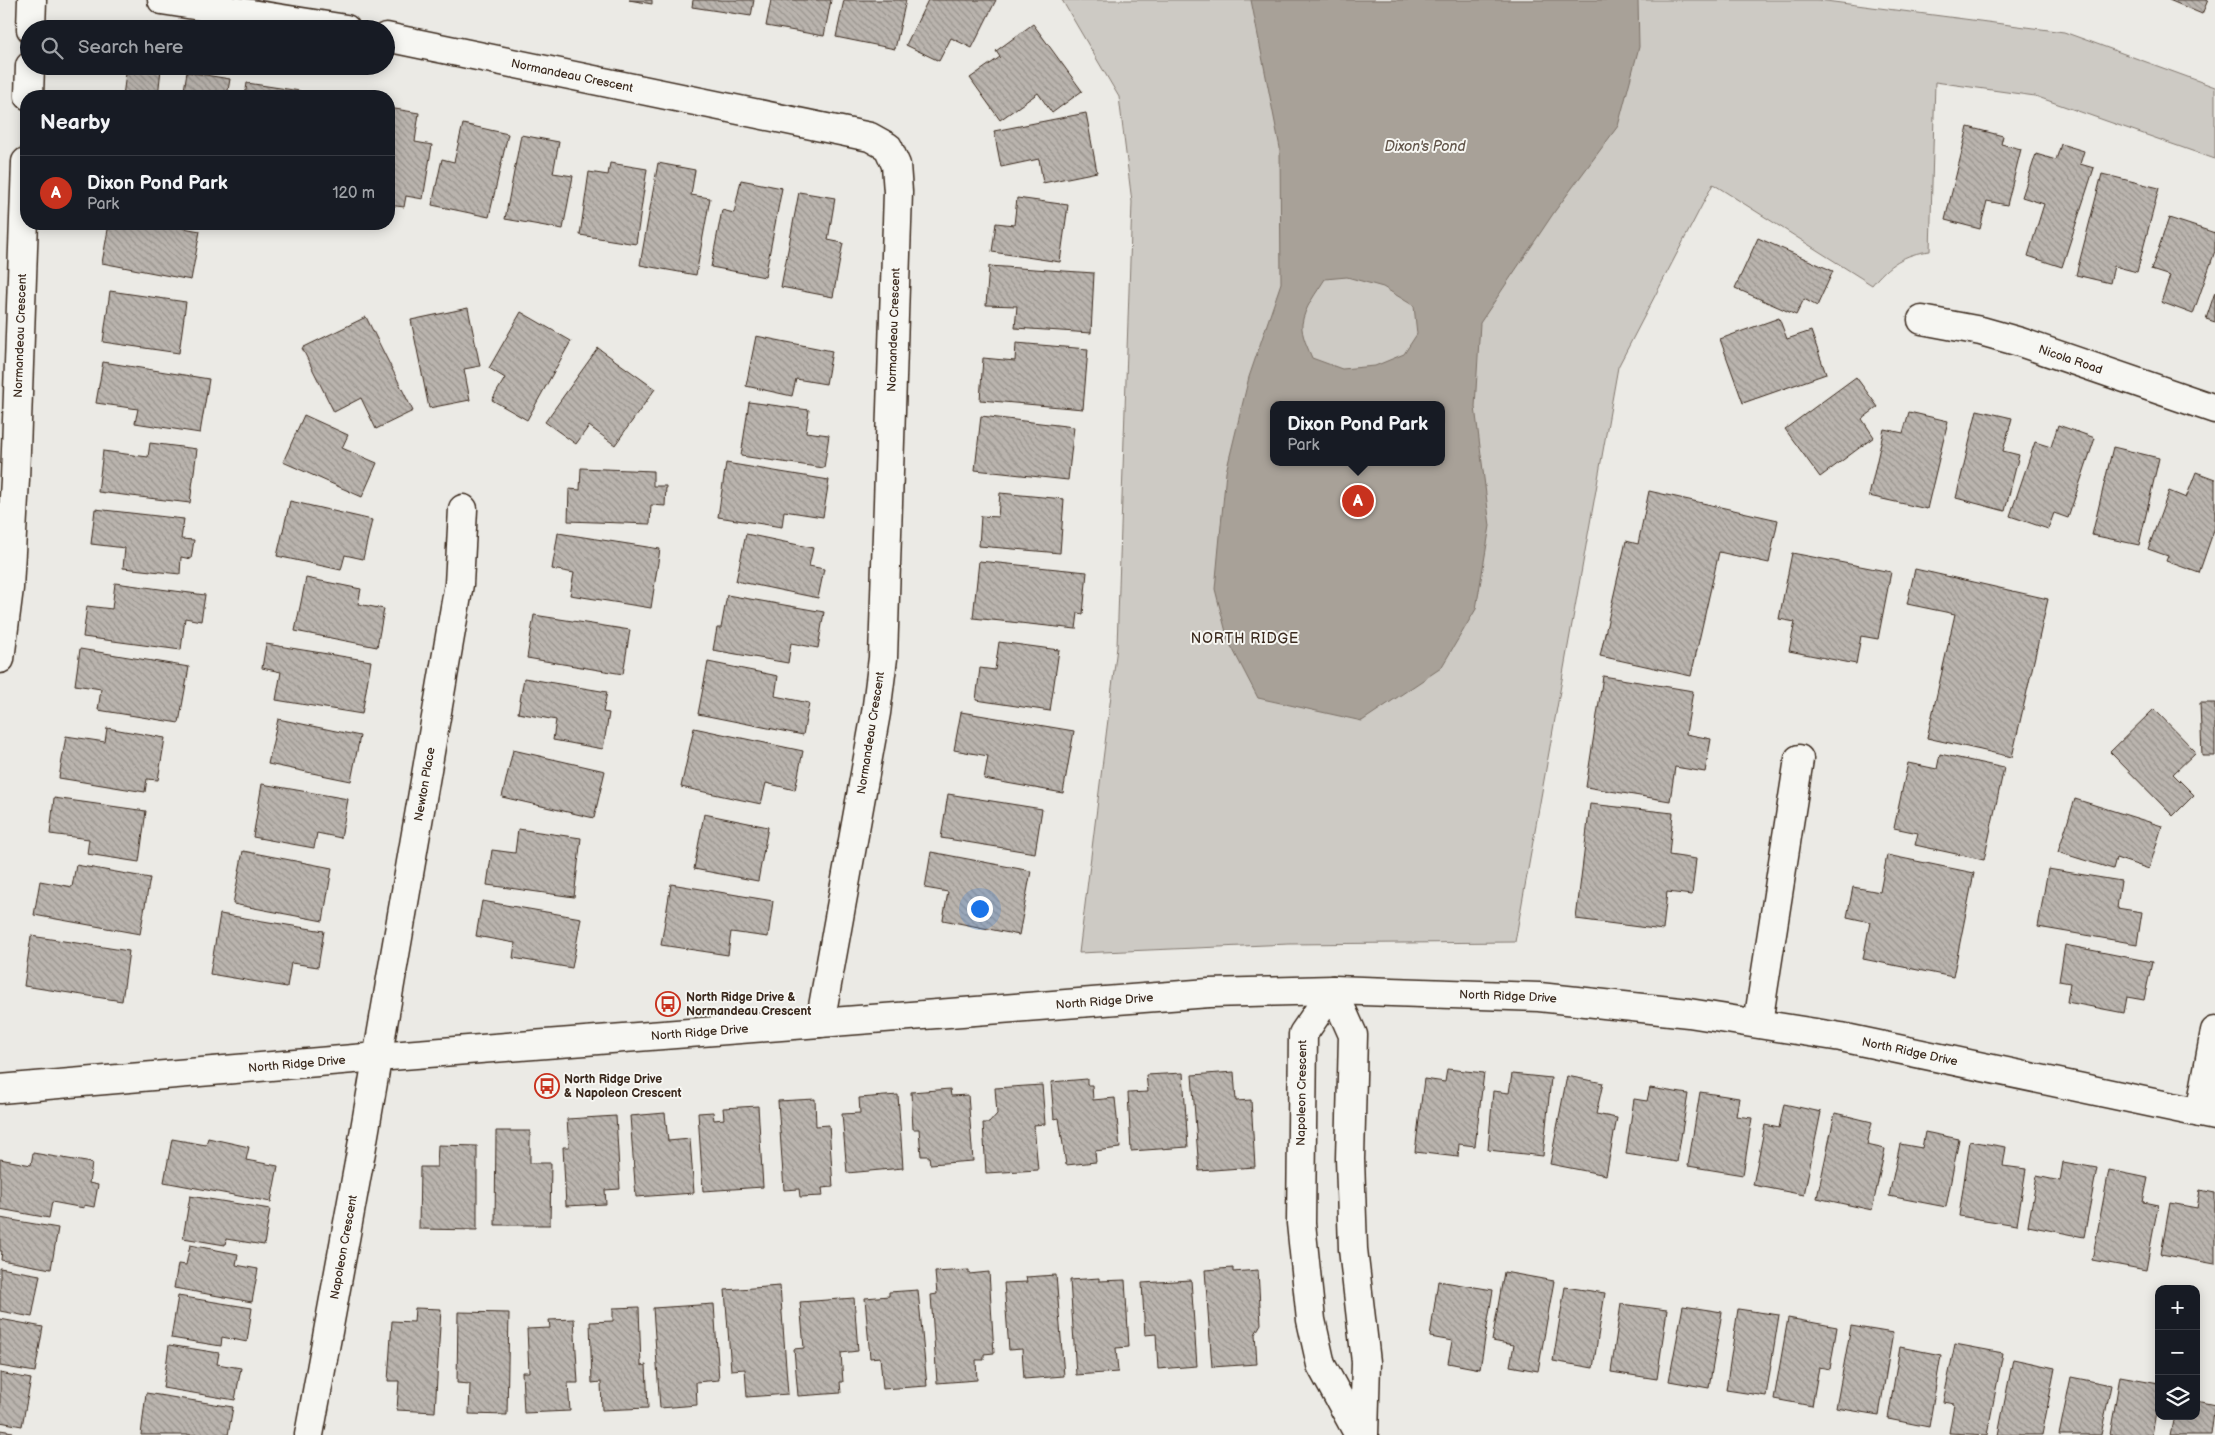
<!DOCTYPE html>
<meta charset="utf-8">
<style>
body{margin:0;font-family:"Balsamiq Sans",sans-serif;background:#242831;color:#f1f3f6}
.controls{position:absolute;right:15px;bottom:15px;display:grid;overflow:hidden;border-radius:10px;box-shadow:0 2px 12px #0003}
.controls button{width:45px;height:45px;display:grid;place-items:center;padding:0;border:0;border-bottom:1px solid #363941;background:#171b24;color:#f1f3f6;font:25px sans-serif}
.you{position:absolute;left:979px;top:908px;width:18px;height:18px;margin:-12px;border:4px solid #fff;border-radius:50%;background:#1a73e8;box-shadow:0 0 0 8px #1a73e833}
.badge{display:grid;place-items:center;width:32px;height:32px;border-radius:50%;background:#c8321e;color:#fff;font-size:16px;font-weight:700}
.pin{position:absolute;translate:-50% -50%;border:2px solid #fff;box-shadow:0 1px 5px #0006}
.popup{position:absolute;left:1270px;top:401px;width:175px;height:65px;box-sizing:border-box;display:grid;place-content:center;border-radius:10px;background:#171b24;filter:drop-shadow(0 1px 4px #0005);font-size:16px;white-space:nowrap;color:#9ea1a6}
.popup b{font-size:19px;color:#f1f3f6}
.popup::after{content:'';position:absolute;left:50%;top:100%;margin-left:-10px;border:10px solid transparent;border-top-color:#171b24}
.list{margin:0;padding:0;list-style:none}
h2{display:flex;justify-content:space-between;align-items:center;height:65px;margin:0;padding:0 20px;font-size:21px}
h2 small{font-size:16px;font-weight:400;color:#9ea1a6}
.list li{display:grid;grid-template-columns:32px 1fr auto;gap:15px;align-items:center;box-sizing:border-box;height:75px;padding:0 20px;border-top:1px solid #363941}
.list b{display:block;font-size:19px;white-space:nowrap}
.list p{margin:0;font-size:16px;white-space:nowrap;color:#9ea1a6}
.list em{font-size:16px;font-style:normal;color:#9ea1a6}
.icon{flex:none;width:28px;height:28px;fill:none;stroke:currentColor;stroke-width:2;stroke-linecap:round;stroke-linejoin:round}
.map{position:relative;flex:none;width:2215px;height:1435px;overflow:hidden}
.search{position:absolute;background:#171b24;box-shadow:0 2px 12px #0003;left:20px;top:20px;width:375px;height:55px;display:flex;align-items:center;gap:12px;box-sizing:border-box;padding:0 18px;border-radius:28px;color:#9ea1a6;font-size:19px}
.panel{position:absolute;background:#171b24;box-shadow:0 2px 12px #0003;left:20px;top:90px;width:375px;height:140px;border-radius:20px}
.map>svg:first-child{display:block}
.green{fill:#cdcac4;stroke:#847a71;fill-rule:evenodd}
.water{fill:#a8a198;stroke:#7c7167;fill-rule:evenodd}
.building{fill:url(#building-back-hatch);stroke:#3b2a1e}
.lines{fill:none;stroke-linecap:round;stroke-linejoin:round}
.minor-casing{stroke:#3b2a1e;stroke-width:31}
.tertiary-casing{stroke:#3b2a1e;stroke-width:31}
.minor{stroke:#f6f6f2;stroke-width:28}
.tertiary{stroke:#f6f6f2;stroke-width:28}
.labels{text-anchor:middle;dominant-baseline:central;stroke-width:4;stroke-linejoin:round;paint-order:stroke}
.street-label{font-size:12px;fill:#3b2a1e;stroke:#f6f6f2}
.poi-label{font-size:12px;font-weight:bold;fill:#3b2a1e;stroke:#f6f6f2;text-anchor:start}
.water-label{font-size:14px;font-style:italic;fill:#615449;stroke:#f6f6f2}
.neighbourhood-label{font-size:14px;letter-spacing:1px;fill:#3b2a1e;stroke:#f6f6f2}
</style>
<div class="map">
<svg width="2215" height="1435" viewBox="0 0 2215 1435">
<defs>
<pattern id="building-back-hatch" width="6" height="6" patternUnits="userSpaceOnUse" patternTransform="scale(1.25)"><rect width="6" height="6" fill="#bab4ae"/><path d="M-1 5l2 2M0 0l6 6M5-1l2 2" fill="none" stroke="#98938d"/></pattern>
</defs>
<rect width="100%" height="100%" fill="#ebeae5"/>
<filter id="ink" filterUnits="userSpaceOnUse"><feTurbulence type="fractalNoise" baseFrequency=".02" numOctaves="2"/><feDisplacementMap in="SourceGraphic" scale="10" xChannelSelector="R" yChannelSelector="G"/><feConvolveMatrix kernelMatrix="1 2 1 2 8 2 1 2 1" color-interpolation-filters="sRGB"/></filter>
<g filter="url(#ink)">
<path class="green" d="M1062 0H1818L2064 32 2215 87V159L2035 96 1935 82 1930 251C1904 254 1888 265 1872 285L1713 184 1618 367 1515 942 1289 944 1079 953 1117 647 1132 202 1119 97ZM1274 405H1442V462H1274Z"/>
<path class="water" d="M1251 0H1638L1639 47 1618 126 1555 211 1480 323 1475 407 1490 526 1476 609 1441 668 1362 721 1258 698 1228 640 1215 589 1226 472 1249 377 1281 283 1280 148ZM1347 277 1383 287 1414 306 1417 334 1404 354 1375 366 1342 369 1312 358C1308 348 1301 335 1302 324 1304 308 1317 292 1325 279ZM1274 405H1442V462H1274Z"/>
<g class="building">
<path d="M629 0H652V4Z"/>
<path d="M693 0H754L751 16 692 7Z"/>
<path d="M771 0H831L824 36 766 26Z"/>
<path d="M844 0H906L895 49 836 37Z"/>
<path d="M928 0H996L972 48 951 38 939 61 906 45Z"/>
<path d="M2169 0H2208L2202 14Z"/>
<path d="M1033 24 1082 91 1052 113 1038 93 1000 120 970 78 1000 57 996 51Z"/>
<path d="M127 66 161 69 158 96H123Z"/>
<path d="M187 72 230 79 227 96H183Z"/>
<path d="M247 83 300 91V96H245Z"/>
<path d="M389 108 419 113 415 142 432 145 423 199 406 196 404 207 389 205Z"/>
<path d="M1086 113 1097 172 1043 183 1039 159 1001 167 994 131Z"/>
<path d="M463 124 508 134 489 217 432 205 442 159 454 162Z"/>
<path d="M1968 127 2003 136 2001 144 2021 149 2007 205 1987 201 1980 229 1945 220Z"/>
<path d="M521 135 559 142 553 173 573 176 563 229 505 219Z"/>
<path d="M2061 144 2084 151 2080 164 2094 168 2062 267 2028 256 2044 204 2022 197 2036 154 2056 160Z"/>
<path d="M610 163 647 169 636 244 580 235 589 172 608 175Z"/>
<path d="M658 163 695 170 691 195 710 198 696 275 640 265Z"/>
<path d="M2102 174 2159 188 2137 272 2114 266 2110 283 2076 275Z"/>
<path d="M741 180 782 188 765 277 711 267 722 210 734 213Z"/>
<path d="M799 192 835 198 828 240 843 243 833 297 781 287Z"/>
<path d="M1017 198 1068 205 1060 262 992 252 996 223 1014 225Z"/>
<path d="M2169 218 2215 233V251L2193 314 2161 302 2170 276 2151 270Z"/>
<path d="M109 224H161L200 231 191 280 102 263Z"/>
<path d="M1758 238 1833 271 1817 306 1804 299 1796 315 1735 288Z"/>
<path d="M989 266 1094 273 1091 333 1015 328 1017 306 986 305Z"/>
<path d="M110 291 186 302 179 353 103 342Z"/>
<path d="M2215 292V322L2206 319Z"/>
<path d="M468 308 480 366 464 369 470 400 429 408 411 320Z"/>
<path d="M521 312 571 341 527 420 492 400 505 378 489 368Z"/>
<path d="M366 317 413 411 376 429 361 398 334 412 302 348Z"/>
<path d="M1779 318 1787 339 1811 331 1826 374 1743 403 1720 339Z"/>
<path d="M756 336 832 351 826 384 796 379 792 396 746 386Z"/>
<path d="M1016 343 1088 349 1083 409 980 400 983 358 1015 361Z"/>
<path d="M598 348 655 389 615 445 589 426 576 444 545 422Z"/>
<path d="M103 362 209 379 200 433 135 423 138 409 96 403Z"/>
<path d="M1856 377 1878 407 1862 419 1874 437 1820 477 1785 429Z"/>
<path d="M749 402 809 410 806 432 829 435 824 468 741 456Z"/>
<path d="M1977 410 2012 418 2003 451 2019 455 2005 511 1956 498Z"/>
<path d="M1909 412 1948 421 1927 509 1869 496 1884 429 1903 433Z"/>
<path d="M304 415 348 435 342 448 377 463 362 497 283 462Z"/>
<path d="M981 416 1074 427 1068 480 975 470Z"/>
<path d="M2058 425 2095 438 2068 518 2054 513 2048 529 2010 516 2035 442 2051 447Z"/>
<path d="M150 443 197 449 190 503 98 492 103 451 148 457Z"/>
<path d="M2113 447 2159 458 2139 545 2092 535Z"/>
<path d="M726 463 829 480 823 517 784 511 782 527 718 517Z"/>
<path d="M581 468 653 471V486H666L665 506 651 505 650 524 568 521 569 489 580 490Z"/>
<path d="M2196 472 2215 479V527L2199 573 2166 561 2168 556 2148 549 2169 491 2186 498Z"/>
<path d="M1649 491 1778 520 1769 563 1719 552 1691 676 1600 656 1626 541 1638 544Z"/>
<path d="M1000 493 1064 499 1060 553 979 546 981 516 998 517Z"/>
<path d="M290 501 372 520 363 559 345 555 341 570 277 556Z"/>
<path d="M95 509 184 519 181 539 194 540 191 559 181 557 180 574 123 568 125 548 91 544Z"/>
<path d="M558 533 660 549 651 608 570 595 574 573 552 569Z"/>
<path d="M746 534 813 548 809 566 824 569 818 598 736 581Z"/>
<path d="M1792 553 1891 572 1878 639 1861 636 1856 664 1789 651 1795 622 1779 619Z"/>
<path d="M979 561 1087 572 1083 614 1078 613 1076 629 973 618Z"/>
<path d="M1915 569 2048 599 2012 757 1927 738 1955 614 1907 604Z"/>
<path d="M306 578 361 589 358 604 384 609 377 647 295 631Z"/>
<path d="M115 583 205 595 201 621 185 618 181 650 83 637 87 606 112 609Z"/>
<path d="M727 595 824 612 818 648 791 643 788 663 713 650 717 628H721Z"/>
<path d="M534 615 630 630 623 674 527 658Z"/>
<path d="M999 642 1059 650 1050 711 976 700 980 668 995 670Z"/>
<path d="M266 644 371 661 362 714 276 700 281 672 262 668Z"/>
<path d="M80 649 189 667 179 723 98 710 101 689 75 685Z"/>
<path d="M708 662 778 676 775 696 809 703 803 735 698 714Z"/>
<path d="M1603 676 1693 691 1686 734 1711 739 1705 772 1675 767 1670 801 1586 787Z"/>
<path d="M524 678 607 692 603 712 609 713 603 749 553 740 556 720 518 713Z"/>
<path d="M2200 703H2215V756H2202Z"/>
<path d="M2154 709 2196 752 2173 774 2194 795 2173 816 2110 752Z"/>
<path d="M961 712 1074 731 1063 793 984 779 988 756 954 750Z"/>
<path d="M278 719 360 736 351 781 268 764Z"/>
<path d="M107 728 165 738 158 780 147 779 145 792 59 778 66 736 105 742Z"/>
<path d="M694 728 803 751 795 790 766 783 761 804 681 787Z"/>
<path d="M513 750 605 771 594 818 502 797Z"/>
<path d="M1940 754 2004 768 1984 860 1915 845 1918 833 1894 828 1908 763 1937 769Z"/>
<path d="M262 784 348 799 341 838 317 833 314 848 253 837Z"/>
<path d="M948 794 1042 809 1035 853 941 838Z"/>
<path d="M54 798 146 811 139 862 87 854 89 839 50 834Z"/>
<path d="M2075 799 2162 826 2149 869 2116 858 2113 869 2058 852Z"/>
<path d="M1590 804 1673 813 1669 855 1696 859 1692 895 1667 892 1663 930 1576 919Z"/>
<path d="M704 814 768 827 758 881 694 869Z"/>
<path d="M518 829 581 838 574 897 487 885 492 850 515 853Z"/>
<path d="M243 851 332 868 323 921 233 904Z"/>
<path d="M931 852 1031 871 1019 935 943 920 948 892 925 888Z"/>
<path d="M1887 855 1974 873 1953 977 1863 959 1870 922 1847 917 1853 887 1880 892Z"/>
<path d="M76 865 150 878 140 934 34 915 40 881 72 887Z"/>
<path d="M2048 869 2121 881 2117 908 2142 912 2137 944 2038 927Z"/>
<path d="M671 884 773 901 768 937 731 932 728 955 661 945Z"/>
<path d="M482 901 581 918 572 968 513 958 515 943 476 936Z"/>
<path d="M220 914 324 931 318 967 291 963 287 987 210 974Z"/>
<path d="M31 936 129 951 122 1001 24 986Z"/>
<path d="M2065 945 2152 962 2144 1000 2127 997 2124 1013 2067 1002 2070 983 2059 981Z"/>
<path d="M1447 1069 1484 1073 1475 1146 1459 1144 1458 1157 1415 1152 1424 1079 1445 1082Z"/>
<path d="M1234 1072 1236 1101 1251 1100 1255 1167 1199 1171 1192 1075Z"/>
<path d="M1183 1073 1188 1147 1131 1151 1128 1093 1148 1092 1146 1075Z"/>
<path d="M1512 1074 1551 1078 1543 1156 1488 1150 1493 1091 1509 1093Z"/>
<path d="M1567 1076 1603 1083 1596 1114 1617 1118 1606 1175 1550 1164Z"/>
<path d="M1087 1079V1085H1092L1093 1100 1115 1098 1120 1148 1095 1151 1096 1162 1066 1165 1059 1118 1054 1119 1051 1082Z"/>
<path d="M1042 1085 1045 1124 1034 1125 1038 1170 986 1173 983 1123H989L997 1114 995 1088Z"/>
<path d="M1650 1088 1688 1094 1677 1162 1626 1154 1634 1099 1647 1101Z"/>
<path d="M950 1089 951 1096 968 1095 973 1161 930 1164 929 1156H921L919 1129H913L911 1092Z"/>
<path d="M1700 1092 1739 1098 1736 1116 1752 1118 1743 1175 1688 1166Z"/>
<path d="M898 1095 903 1168 847 1173 842 1114 860 1113 859 1098Z"/>
<path d="M815 1099 816 1126 829 1125 833 1187 822 1188 823 1196 800 1197 799 1189 784 1190 778 1101Z"/>
<path d="M1784 1104 1821 1112 1804 1195 1753 1185 1765 1125 1779 1128Z"/>
<path d="M758 1106 763 1187 703 1191 698 1113 713 1112 714 1120 724 1119 723 1108Z"/>
<path d="M665 1113 668 1141 690 1139 694 1193 636 1197 630 1116Z"/>
<path d="M1835 1113 1872 1122 1867 1145 1885 1149 1872 1210 1817 1198Z"/>
<path d="M616 1116 620 1189 605 1190 606 1204 566 1206 563 1147H569L567 1119Z"/>
<path d="M496 1131H530V1163H551L550 1225H495Z"/>
<path d="M1925 1132 1959 1139 1946 1207 1889 1196 1900 1144 1922 1148Z"/>
<path d="M208 1138 249 1147 246 1160 278 1166 271 1202 164 1182 172 1139 206 1145Z"/>
<path d="M1970 1141 2006 1147 2003 1166 2026 1169 2017 1225 1959 1216Z"/>
<path d="M438 1145 477 1146V1230L419 1229 420 1167H437Z"/>
<path d="M33 1153 92 1163 89 1183 98 1185 94 1207 84 1205V1208L52 1202 49 1218 0 1209V1159L31 1165Z"/>
<path d="M2063 1162 2097 1168 2084 1237 2028 1226 2037 1176 2060 1181Z"/>
<path d="M2109 1170 2148 1178 2143 1202 2158 1205 2146 1270 2092 1260Z"/>
<path d="M2200 1190 2215 1193V1264L2161 1254 2170 1203 2197 1208Z"/>
<path d="M190 1196 270 1209 264 1245 226 1239 225 1245 183 1238Z"/>
<path d="M0 1218 58 1228 51 1269 1 1260 2 1251H0Z"/>
<path d="M190 1245 238 1254 236 1265 258 1269 252 1302 174 1288 178 1264 186 1265Z"/>
<path d="M0 1268 40 1275 32 1317 0 1311Z"/>
<path d="M1233 1268V1272L1258 1270 1261 1324 1255 1334 1257 1364 1212 1367 1205 1270Z"/>
<path d="M969 1270V1274L989 1272 994 1353 984 1354V1360H976L977 1380 937 1383 931 1295 937 1294 935 1272Z"/>
<path d="M1504 1272 1554 1281 1538 1371 1510 1366 1514 1345 1492 1341Z"/>
<path d="M1056 1275 1064 1376 1024 1379 1022 1349 1009 1350 1004 1283 1027 1282 1026 1277Z"/>
<path d="M1099 1278V1281L1125 1280 1129 1347 1116 1348 1118 1372 1076 1375 1070 1280Z"/>
<path d="M1191 1280 1197 1366 1158 1369 1156 1334 1145 1335 1142 1283Z"/>
<path d="M1438 1281 1493 1290 1480 1369 1448 1363 1452 1341 1430 1337Z"/>
<path d="M780 1286 788 1394 747 1397 745 1369 731 1370 725 1290Z"/>
<path d="M1565 1287 1605 1293 1593 1368 1553 1361Z"/>
<path d="M918 1290 927 1386 883 1389 880 1357 870 1358 865 1298 889 1296V1292Z"/>
<path d="M178 1296 252 1308 247 1342 222 1337 221 1346 171 1338Z"/>
<path d="M854 1298 858 1351 841 1353 843 1382H840L841 1393 798 1396 794 1349 804 1348 800 1302Z"/>
<path d="M714 1304 719 1380 696 1382 697 1405 660 1408 653 1308Z"/>
<path d="M1621 1304 1667 1310 1657 1379 1611 1372Z"/>
<path d="M1683 1306 1722 1312 1709 1388 1669 1381Z"/>
<path d="M639 1307 641 1366 646 1365 648 1408 602 1410 601 1382 592 1383 590 1322 613 1321V1308Z"/>
<path d="M415 1308 441 1309 435 1412 397 1410 399 1381H388L392 1321 414 1322Z"/>
<path d="M1738 1309 1779 1315 1766 1396 1726 1390Z"/>
<path d="M458 1312 509 1313 507 1415 469 1414 470 1384 457 1383Z"/>
<path d="M1788 1318 1837 1327 1830 1369 1819 1367 1812 1406 1774 1399Z"/>
<path d="M0 1319 43 1327 35 1372 0 1366Z"/>
<path d="M574 1319 578 1383H568L570 1411 524 1413 522 1372H529L527 1329 550 1328 549 1320Z"/>
<path d="M1851 1326 1893 1333 1879 1415 1836 1408Z"/>
<path d="M1955 1344 2003 1353 1987 1435 1949 1433 1954 1404 1943 1402Z"/>
<path d="M169 1345 219 1353 217 1364 241 1368 235 1400 163 1388Z"/>
<path d="M1900 1347 1941 1355 1929 1427 1888 1419Z"/>
<path d="M2013 1359 2055 1368 2042 1435H1998Z"/>
<path d="M0 1373 31 1379 22 1426 0 1422Z"/>
<path d="M2120 1376 2159 1383V1396L2152 1435H2110Z"/>
<path d="M2071 1377 2111 1385 2101 1435H2059Z"/>
<path d="M146 1393 233 1407 228 1435H141Z"/>
<path d="M2196 1401 2215 1405 2211 1435H2170L2174 1416H2196Z"/>
<path d="M0 1430 13 1432 12 1435H0Z"/>
</g>
<g class="lines">
<defs>
<g id="minor">
<path d="M162 0 346 29"/>
<path d="M31 29 32 0"/>
<path id="s1" d="M386 37 870 137 888 147 896 165 898 192 883 658 876 713 820 1023"/>
<path d="M29 96 30 66"/>
<path id="s2" d="M1922 320 1981 331 2020 342 2215 409"/>
<path id="s3" d="M0 659 9 588 15 479 26 162"/>
<path d="M1333 990 1303 1034 1301 1223 1311 1320 1321 1365 1359 1435"/>
<path d="M1333 990 1353 1035 1350 1159 1353 1249 1366 1362 1364 1435"/>
<path d="M1758 1023 1799 759"/>
<path d="M2200 1113 2215 1031"/>
<path id="s4" d="M309 1435 361 1152 459 584 463 509"/>
</g>
<g id="tertiary">
<path id="s5" d="M0 1089 377 1057 1209 993 1333 990 1539 997 1689 1013 1841 1037 2215 1116"/>
</g>
</defs>
<use href="#minor" class="minor-casing"/>
<use href="#tertiary" class="tertiary-casing"/>
<use href="#minor" class="minor"/>
<use href="#tertiary" class="tertiary"/>
</g>
</g>
<defs>
<symbol id="bus-ring" viewBox="-11 -11 22 22"><circle r="9.5" fill="#f6f6f2" stroke="#c8321e" stroke-width="1.5"/><path d="M-5-6H5V4H4V6H2V4H-2V6H-4V4H-5ZM-3.5-4V0h7V-4ZM-3.5 1.2v1.5H-2V1.2ZM2 1.2v1.5H3.5V1.2Z" fill="#c8321e"/></symbol>
</defs>
<g fill-rule="evenodd">
<use href="#bus-ring" x="654" y="990" width="28" height="28"/>
<use href="#bus-ring" x="533" y="1072" width="28" height="28"/>
</g>
<g class="labels">
<g class="street-label">
<text stroke="none"><textPath href="#s1" startOffset="190">Normandeau Crescent</textPath></text>
<text transform="translate(894 330) rotate(-88)">Normandeau Crescent</text>
<text stroke="none"><textPath href="#s3" startOffset="324">Normandeau Crescent</textPath></text>
<text stroke="none"><textPath href="#s2" startOffset="154">Nicola Road</textPath></text>
<text transform="translate(871 733) rotate(-81)">Normandeau Crescent</text>
<text stroke="none"><textPath href="#s4" startOffset="661">Newton Place</textPath></text>
<text stroke="none"><textPath href="#s5" startOffset="1512">North Ridge Drive</textPath></text>
<text stroke="none"><textPath href="#s5" startOffset="1108">North Ridge Drive</textPath></text>
<text stroke="none"><textPath href="#s5" startOffset="702">North Ridge Drive</textPath></text>
<text stroke="none"><textPath href="#s5" startOffset="1918">North Ridge Drive</textPath></text>
<text stroke="none"><textPath href="#s5" startOffset="298">North Ridge Drive</textPath></text>
<text transform="translate(1302 1093) rotate(-89)">Napoleon Crescent</text>
<text stroke="none"><textPath href="#s4" startOffset="191">Napoleon Crescent</textPath></text>
</g>
<g class="poi-label">
<text x="686" y="997">North Ridge Drive &amp;<tspan x="686" dy="14">Normandeau Crescent</tspan></text>
<text x="564" y="1079">North Ridge Drive<tspan x="564" dy="14">&amp; Napoleon Crescent</tspan></text>
</g>
<g class="water-label">
<text x="1425" y="146">Dixon's Pond</text>
</g>
<g class="neighbourhood-label">
<text x="1245" y="638">NORTH RIDGE</text>
</g>
</g>
</svg>
<div class="controls">
<button>+</button>
<button>−</button>
<button><svg class="icon" aria-label="layers" viewBox="0 0 24 24"><path d="M12 4l9 5-9 5-9-5zM3 14l9 5 9-5"/></svg></button>
</div>
<div class="you"></div>
<div class="pin badge" style="left:1358px;top:501px">A</div>
<div class="popup"><b>Dixon Pond Park</b>Park</div>
<div class="search"><svg class="icon" aria-label="search" viewBox="0 0 24 24"><circle cx="10" cy="10" r="6"/><path d="M15 15l6 6"/></svg>Search here</div>
<section class="panel">
<h2>Nearby<small></small></h2>
<ul class="list">
<li><span class="badge">A</span><div><b>Dixon Pond Park</b><p>Park</p></div><em>120 m</em></li>
</ul>
</section>
</div>
